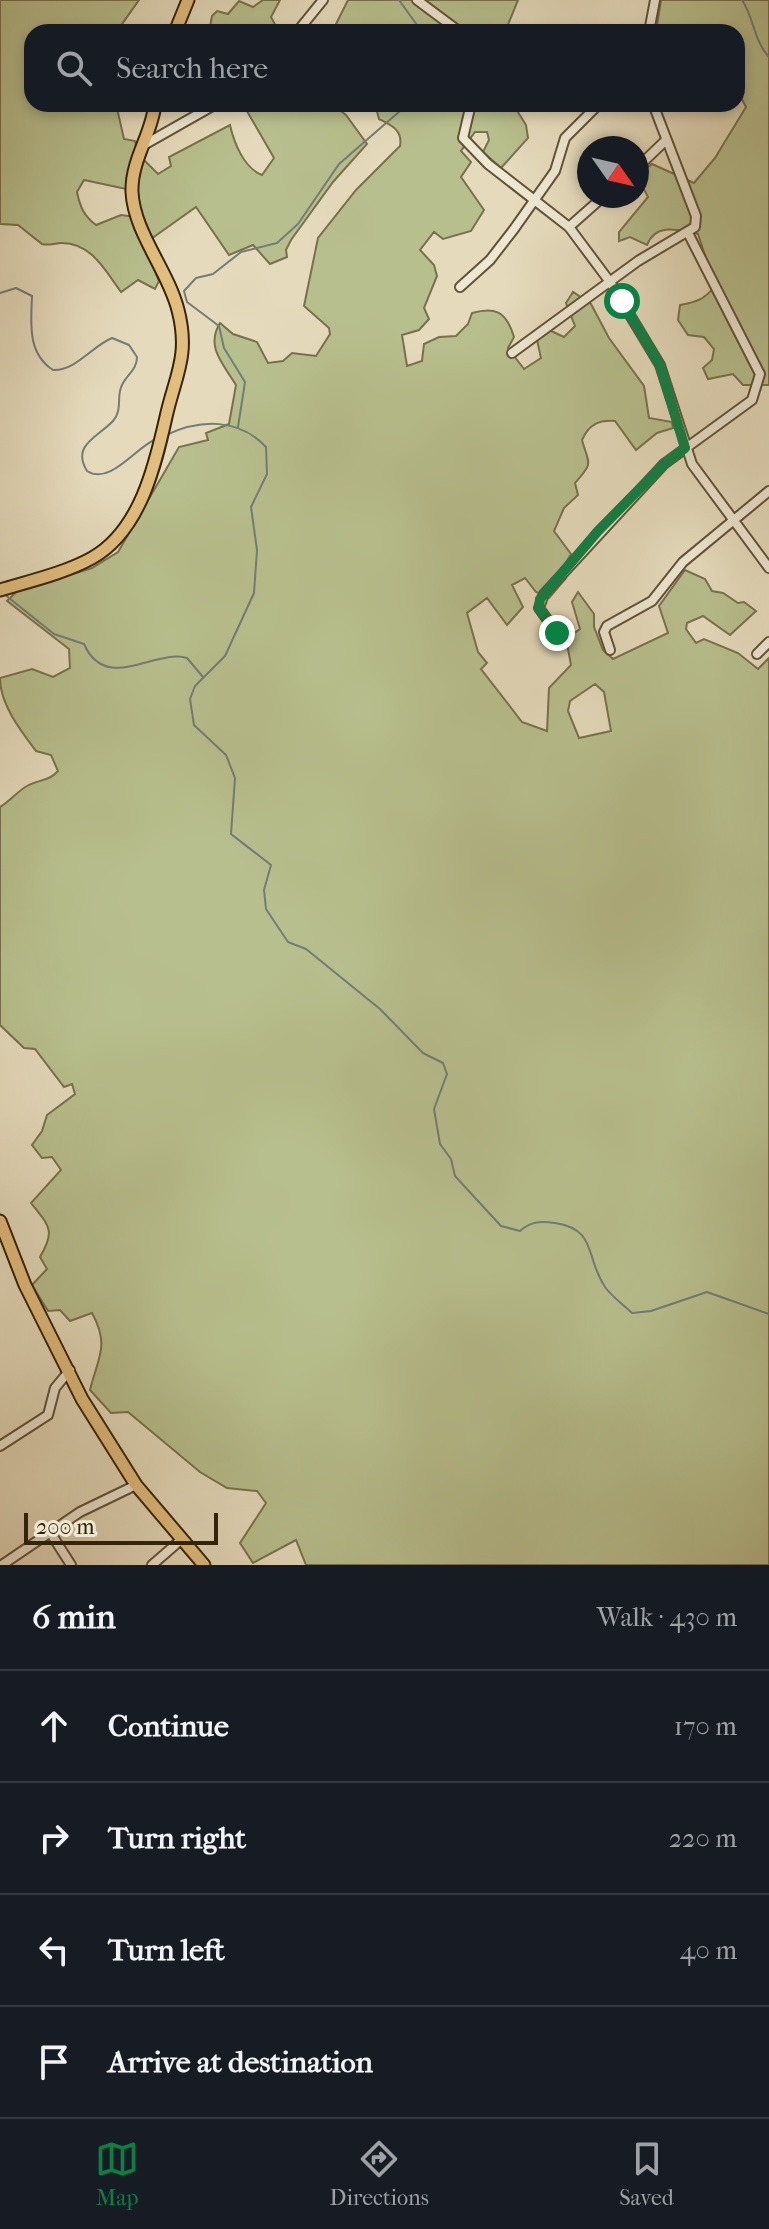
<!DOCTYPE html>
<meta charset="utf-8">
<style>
body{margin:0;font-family:"IM FELL French Canon",serif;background:#20242c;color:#f1f3f6}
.compass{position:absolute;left:577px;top:136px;width:72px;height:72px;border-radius:50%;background:#171b24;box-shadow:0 4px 12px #0003;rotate:124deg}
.scale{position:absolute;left:24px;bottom:20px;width:194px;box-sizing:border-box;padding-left:8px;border:4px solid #36240a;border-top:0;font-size:22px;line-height:28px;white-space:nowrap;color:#36240a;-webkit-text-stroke:6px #eee8d3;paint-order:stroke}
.stop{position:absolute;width:24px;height:24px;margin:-18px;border:6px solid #0b8043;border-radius:50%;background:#fff}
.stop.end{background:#0b8043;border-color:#fff;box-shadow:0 2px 8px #0008}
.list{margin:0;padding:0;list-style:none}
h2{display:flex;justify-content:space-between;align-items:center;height:104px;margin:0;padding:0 32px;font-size:34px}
h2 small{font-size:26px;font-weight:400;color:#9ea1a6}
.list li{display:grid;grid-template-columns:52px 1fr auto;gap:24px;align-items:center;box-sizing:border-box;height:112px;padding:0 32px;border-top:2px solid #363941}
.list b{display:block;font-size:30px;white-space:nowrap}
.list em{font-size:26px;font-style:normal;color:#9ea1a6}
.icon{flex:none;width:44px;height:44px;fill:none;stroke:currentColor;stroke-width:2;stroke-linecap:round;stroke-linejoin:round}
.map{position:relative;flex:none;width:769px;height:1565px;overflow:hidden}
.search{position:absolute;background:#171b24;box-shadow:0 4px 12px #0003;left:24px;right:24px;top:24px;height:88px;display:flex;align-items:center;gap:20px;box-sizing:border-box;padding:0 28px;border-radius:24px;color:#9ea1a6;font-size:30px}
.sheet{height:552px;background:#171b24}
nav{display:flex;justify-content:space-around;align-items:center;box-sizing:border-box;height:112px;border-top:2px solid #363941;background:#171b24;font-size:22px;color:#9ea1a6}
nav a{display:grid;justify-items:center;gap:4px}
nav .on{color:#0b8043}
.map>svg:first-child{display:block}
.green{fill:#b8bf8e;stroke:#77724c;stroke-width:2;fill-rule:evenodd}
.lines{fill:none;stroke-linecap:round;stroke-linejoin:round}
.stream{stroke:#737d75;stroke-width:2}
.minor-casing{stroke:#625236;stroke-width:12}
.major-casing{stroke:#36240a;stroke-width:15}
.minor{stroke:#eee8d3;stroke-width:8}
.major{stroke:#e2be7e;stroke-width:11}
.route{stroke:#0b8043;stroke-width:10}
</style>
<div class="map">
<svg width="769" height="1565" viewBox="0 0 769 1565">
<rect width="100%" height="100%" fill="#e5dbbc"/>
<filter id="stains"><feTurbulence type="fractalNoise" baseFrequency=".0025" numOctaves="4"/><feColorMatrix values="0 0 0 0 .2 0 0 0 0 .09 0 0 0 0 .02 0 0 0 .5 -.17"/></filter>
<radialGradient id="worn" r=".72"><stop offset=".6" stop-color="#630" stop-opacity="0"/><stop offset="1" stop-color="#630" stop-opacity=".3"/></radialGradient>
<g class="green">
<path d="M0 0H139L120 27 125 32H32V104H116L124 139 135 141 138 154 158 174 171 166 169 157 230 125C234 143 244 168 262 175L274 158 244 106 250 104H332L346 115 367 144 333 182 291 240 286 250 287 257 270 264 253 245 229 255 196 207 144 244 159 281 155 289 138 280 121 292C106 272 92 243 62 243 54 243 49 246 42 244L18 225 0 224ZM84 180 136 191 143 218 121 215 96 225C84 216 80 207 77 192Z"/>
<path d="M263 0H280L271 17 279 32H209L212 16 217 11 228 14 239 1 253 7Z"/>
<path d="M348 0H518L505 32H332Z"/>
<path d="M661 0H769V385H743L733 374 708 379 703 368 712 360 714 349 704 337 688 335 678 320 680 305C696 302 704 300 715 286L698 234C678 230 656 222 647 245L630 237 619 241V232L648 197 637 176 652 164 694 183 715 158 746 107 737 90V32H656Z"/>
<path d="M375 104H513L526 125 528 138 501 168 483 152 489 140 487 132H475L461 151 471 162 461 177 484 210 471 231 443 239 434 232 420 250 434 265 437 276 424 308 429 319 419 330 402 335 407 366 422 361 424 344 439 337 456 336 468 324 472 313C494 307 506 310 514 337L508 348 524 369 541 358 537 340 549 330 564 337 575 326 566 303 573 292 591 304 609 338 644 386 649 418 672 422 673 428 657 433 636 450 615 421C599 420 589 424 582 440 589 465 594 462 575 483L578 495 564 508 554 531 571 554 562 569 566 578 549 598 536 592 525 578 512 585 523 607 507 625 487 598 467 613 478 652 487 663 481 669 522 722 547 731 549 688 571 665 566 639 580 629 572 602 578 592 594 614V627L603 650 613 659 668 633 659 606 685 570 705 579 712 591 723 593 738 603 744 602 756 611 730 635 703 616 687 623 686 629 696 643 704 639 738 653 758 669 769 658V1565H306L296 1540 253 1563 240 1543 266 1503 257 1491 227 1488 200 1472 128 1412 111 1413 90 1390C98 1357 110 1346 92 1313L70 1321 60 1310 48 1311 32 1285 47 1269 40 1257C56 1230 49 1226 31 1203L61 1170 52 1157 42 1158 32 1145 42 1131 47 1115 75 1094 72 1084 64 1087 35 1049 24 1048 0 1025V807C10 801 18 791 27 786 39 779 48 782 58 771L51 755 36 751C20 730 0 704 0 678L32 669 53 677 70 668 69 649 7 601 16 592 92 568 118 552 179 447 208 440 206 433 229 424 236 385C224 365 205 347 220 323L233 334 257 342 268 363 283 361 292 353 316 356 330 334 329 328 304 306 318 238 356 190 400 146C403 130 391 125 379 119ZM595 684 604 692 611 731 579 738 568 711 570 701Z"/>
</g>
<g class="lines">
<g class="stream">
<path d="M399 0 422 32"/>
<path d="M742 0C754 18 754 41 769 57"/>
<path d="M0 293 16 288 32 296C31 323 27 353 53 370 76 371 92 346 112 338L129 345 137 357C137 370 127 374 122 385 116 396 123 410 113 421 98 437 71 445 87 471 110 486 136 447 156 439"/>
<path d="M238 427 245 382 224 348 219 326 187 302 184 291 196 278 213 274 241 252 277 243 298 224 339 164 408 104"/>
<path d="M166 435C201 419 239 418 266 447L267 474 251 507 257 550 254 593 225 656 195 686 190 699 194 725 226 755 235 778 231 834 271 865 264 890 266 909 288 942 306 949 380 1009 423 1053 443 1063 447 1074 434 1109 440 1144 451 1159 455 1176 501 1226 520 1231C531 1221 541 1221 555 1223 597 1229 585 1257 605 1287 611 1296 624 1305 632 1313L651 1311 707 1292 769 1314"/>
<path d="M4 594 54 634 84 644C106 694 156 648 187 658L203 677"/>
</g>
<defs>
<g id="minor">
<path d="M417 0 460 32"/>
<path d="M297 32 323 0"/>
<path d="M649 32 655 0"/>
<path d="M471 104 463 138 488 164 569 227 610 282 660 365 692 464 769 568"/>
<path d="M142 146 216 104"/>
<path d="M637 168 666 140"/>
<path d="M569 227 604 196"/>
<path d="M460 287 490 260 514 229 555 171 565 138 599 104"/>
<path d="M512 353 638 261 695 227 696 216 653 104"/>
<path d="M557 633 539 608 544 594 664 464 752 400 760 374 688 233"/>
<path d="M610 650 604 632 607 626 652 601 683 562 769 491"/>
<path d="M757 654 769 642"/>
<path d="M0 1446 48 1415 55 1388 70 1370"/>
<path d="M50 1532 71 1565"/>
<path d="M2 1565 80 1512 136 1485"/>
<path d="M152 1565 182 1539"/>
</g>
<g id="major">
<path d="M175 32 188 0"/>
<path d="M0 590C30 581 65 573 92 558 140 531 155 466 166 417 175 376 190 356 178 310 168 270 134 233 132 192 131 160 152 134 155 104"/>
<path d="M0 1221 25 1285 82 1399 136 1485 204 1565"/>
</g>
</defs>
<use href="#minor" class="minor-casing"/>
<use href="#major" class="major-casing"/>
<use href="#minor" class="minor"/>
<use href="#major" class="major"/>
</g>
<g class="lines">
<path class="route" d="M557 633 539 608 540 599 598 531 664 464 685 448 660 365 622 301"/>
</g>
<rect width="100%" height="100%" filter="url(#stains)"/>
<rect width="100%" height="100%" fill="url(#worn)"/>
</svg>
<svg class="compass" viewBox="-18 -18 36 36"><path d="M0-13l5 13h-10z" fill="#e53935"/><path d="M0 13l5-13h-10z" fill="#9ea1a6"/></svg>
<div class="scale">200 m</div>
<div class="stop" style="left:622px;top:301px"></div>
<div class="stop end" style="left:557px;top:633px"></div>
<div class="search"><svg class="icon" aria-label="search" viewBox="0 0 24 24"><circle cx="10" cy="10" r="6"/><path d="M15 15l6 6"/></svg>Search here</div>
</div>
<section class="sheet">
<h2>6 min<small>Walk · 430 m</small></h2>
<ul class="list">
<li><svg class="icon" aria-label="ahead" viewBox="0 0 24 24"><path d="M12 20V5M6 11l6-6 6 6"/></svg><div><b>Continue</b></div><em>170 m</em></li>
<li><svg class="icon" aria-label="right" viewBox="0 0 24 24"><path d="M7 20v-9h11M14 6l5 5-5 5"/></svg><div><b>Turn right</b></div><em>220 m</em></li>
<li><svg class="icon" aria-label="left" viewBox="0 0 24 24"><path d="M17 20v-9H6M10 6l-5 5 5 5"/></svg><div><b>Turn left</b></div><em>40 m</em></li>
<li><svg class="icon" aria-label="arrive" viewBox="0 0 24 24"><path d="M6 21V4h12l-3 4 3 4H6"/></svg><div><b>Arrive at destination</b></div></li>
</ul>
</section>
<nav>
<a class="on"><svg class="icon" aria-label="map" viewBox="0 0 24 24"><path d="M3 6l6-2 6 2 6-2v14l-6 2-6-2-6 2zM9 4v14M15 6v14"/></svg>Map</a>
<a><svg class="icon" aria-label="directions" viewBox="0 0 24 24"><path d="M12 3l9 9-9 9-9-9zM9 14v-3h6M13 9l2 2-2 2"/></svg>Directions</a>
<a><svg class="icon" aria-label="saved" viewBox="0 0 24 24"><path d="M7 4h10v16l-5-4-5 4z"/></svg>Saved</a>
</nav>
